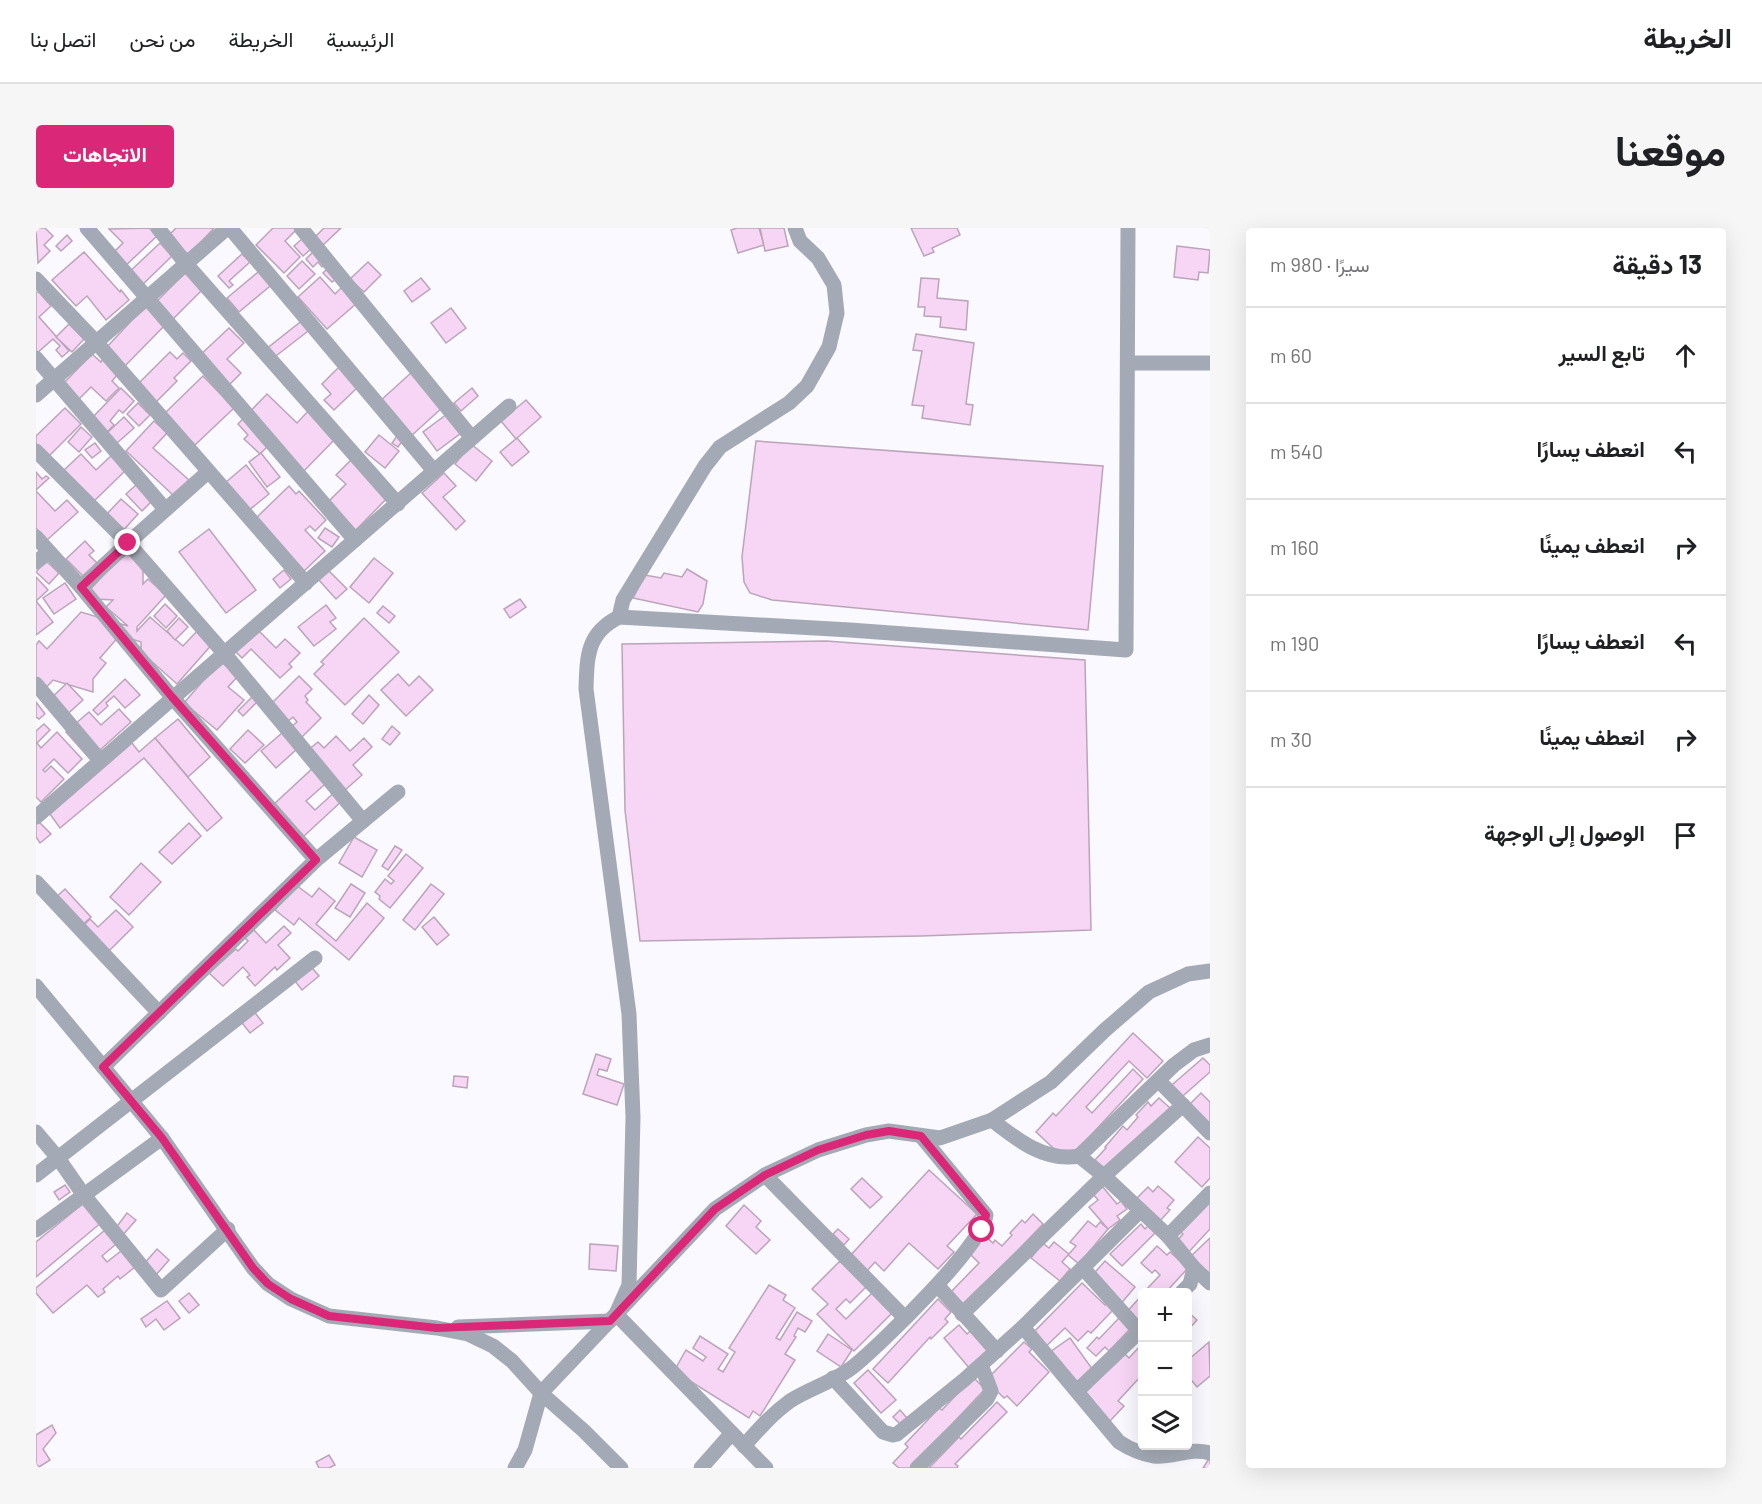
<!DOCTYPE html>
<html lang="ar">
<meta charset="utf-8">
<style>
body{margin:0;font-family:Barlow,Vazirmatn,sans-serif;background:#f6f6f6;color:#202124;direction:rtl}
.controls{position:absolute;right:18px;bottom:18px;display:grid;overflow:hidden;border-radius:6px;box-shadow:0 6px 24px #0002}
.controls button{width:54px;height:54px;display:grid;place-items:center;padding:0;border:0;border-bottom:2px solid #e0e0e0;background:#fff;color:#202124;font:30px sans-serif}
.stop{position:absolute;width:18px;height:18px;margin:-14px;border:4px solid #db2777;border-radius:50%;background:#fff}
.stop.end{background:#db2777;border-color:#fff;box-shadow:0 2px 6px #0008}
.list{margin:0;padding:0;list-style:none}
h2{display:flex;justify-content:space-between;align-items:center;height:78px;margin:0;padding:0 24px;font-size:26px}
h2 small{font-size:20px;font-weight:400;color:#757577}
.list li{display:grid;grid-template-columns:39px 1fr auto;gap:18px;align-items:center;box-sizing:border-box;height:96px;padding:0 24px;border-top:2px solid #e0e0e0}
.list b{display:block;font-size:22px;white-space:nowrap}
.list em{font-size:20px;font-style:normal;color:#757577}
.icon{flex:none;width:33px;height:33px;fill:none;stroke:currentColor;stroke-width:2;stroke-linecap:round;stroke-linejoin:round}
.map{position:relative;flex:none;width:1174px;height:1240px;overflow:hidden;direction:ltr;border-radius:6px}
header{display:flex;align-items:center;gap:36px;box-sizing:border-box;height:84px;padding:0 30px;background:#fff;border-bottom:2px solid #e0e0e0}
header strong{font-size:28px}
nav{display:flex;gap:33px;margin-inline-start:auto;font-size:21px}
.intro{display:flex;align-items:center;justify-content:space-between;box-sizing:border-box;height:144px;padding:0 36px}
h1{margin:0;font-size:42px}
.button{padding:15px 27px;border-radius:6px;background:#db2777;color:#fff;font-size:21px;font-weight:700}
main{display:flex;gap:36px;padding:0 36px}
aside{flex:1;background:#fff;border-radius:6px;box-shadow:0 6px 24px #0002}
.map>svg:first-child{display:block}
.building{fill:#f7d5f5;stroke:#bba4b9;stroke-width:1.5}
.lines{fill:none;stroke-linecap:round;stroke-linejoin:round}
.minor{stroke:#a4aab5;stroke-width:15}
.route{stroke:#db2777;stroke-width:8}
</style>
<header>
<strong>الخريطة</strong>
<nav><a>الرئيسية</a><a>الخريطة</a><a>من نحن</a><a>اتصل بنا</a></nav>
</header>
<div class="intro"><h1>موقعنا</h1><a class="button">الاتجاهات</a></div>
<main>
<aside>
<h2>13 دقيقة<small>سيرًا · 980 m</small></h2>
<ul class="list">
<li><svg class="icon" aria-label="ahead" viewBox="0 0 24 24"><path d="M12 20V5M6 11l6-6 6 6"/></svg><div><b>تابع السير</b></div><em>60 m</em></li>
<li><svg class="icon" aria-label="left" viewBox="0 0 24 24"><path d="M17 20v-9H6M10 6l-5 5 5 5"/></svg><div><b>انعطف يسارًا</b></div><em>540 m</em></li>
<li><svg class="icon" aria-label="right" viewBox="0 0 24 24"><path d="M7 20v-9h11M14 6l5 5-5 5"/></svg><div><b>انعطف يمينًا</b></div><em>160 m</em></li>
<li><svg class="icon" aria-label="left" viewBox="0 0 24 24"><path d="M17 20v-9H6M10 6l-5 5 5 5"/></svg><div><b>انعطف يسارًا</b></div><em>190 m</em></li>
<li><svg class="icon" aria-label="right" viewBox="0 0 24 24"><path d="M7 20v-9h11M14 6l5 5-5 5"/></svg><div><b>انعطف يمينًا</b></div><em>30 m</em></li>
<li><svg class="icon" aria-label="arrive" viewBox="0 0 24 24"><path d="M6 21V4h12l-3 4 3 4H6"/></svg><div><b>الوصول إلى الوجهة</b></div></li>
</ul>
</aside>
<div class="map">
<svg width="1174" height="1240" viewBox="0 0 1174 1240">
<rect width="100%" height="100%" fill="#faf9ff"/>
<g class="building">
<path d="M0 0H9L17 8 8 17 14 23 2 35Z"/>
<path d="M113 0 121 8 85 42 73 29 87 15 73 1Z"/>
<path d="M140 0H178L153 27 132 8Z"/>
<path d="M237 0H262L249 13 264 29 248 45 220 17Z"/>
<path d="M288 0H305L287 17 279 9Z"/>
<path d="M701 0H723L728 17 702 25 695 2Z"/>
<path d="M724 0H748L752 18 729 23Z"/>
<path d="M875 0H921L924 7 896 20 898 24 888 28Z"/>
<path d="M31 7 36 13 25 23 20 18Z"/>
<path d="M267 10 276 20 267 28 258 18Z"/>
<path d="M124 15 136 28 103 60 90 47Z"/>
<path d="M1141 18 1174 22 1172 45 1163 44 1162 52 1138 49Z"/>
<path d="M278 23 290 35 286 39 282 34 277 39 270 31Z"/>
<path d="M48 24 84 64 85 62 93 72 70 92 51 68 40 78 16 52Z"/>
<path d="M206 26 214 34 193 53 197 57 193 60 182 48Z"/>
<path d="M266 33 279 46 263 61 251 48Z"/>
<path d="M332 34 345 47 328 64 314 51Z"/>
<path d="M227 40 239 54 203 84 191 70Z"/>
<path d="M292 40 302 50 296 54 287 45Z"/>
<path d="M153 41 170 58 134 94 117 77Z"/>
<path d="M284 49 299 66 307 58 321 75 291 101 262 69Z"/>
<path d="M385 50 394 61 376 74 368 63Z"/>
<path d="M885 50 903 51 901 70 932 73 930 102 904 99 905 89 888 88 889 79H882Z"/>
<path d="M2 63 15 78 3 89 33 123 26 129 20 122 24 118 17 111 0 126V65Z"/>
<path d="M110 77 130 96 89 138 70 120Z"/>
<path d="M415 80 430 100 410 115 395 95Z"/>
<path d="M268 91 276 100 236 131 229 122Z"/>
<path d="M33 96 48 111 36 124 20 109Z"/>
<path d="M193 100 208 115 191 131 205 145 190 160 161 130Z"/>
<path d="M880 106 938 115 930 176 937 177 934 197 886 190 888 178 876 177 886 123 877 122Z"/>
<path d="M134 124 141 131 147 125 155 133 138 150 141 153 119 175 101 157Z"/>
<path d="M56 126 65 134 67 131 82 146 76 153 83 160 70 173 55 159 40 174 24 159Z"/>
<path d="M303 139 322 159 298 182 288 172 295 166 286 156Z"/>
<path d="M376 144 407 179 374 209 344 173Z"/>
<path d="M167 148 198 180 159 217 129 185Z"/>
<path d="M85 160 98 173 87 185 83 182 74 193 78 197 69 206 54 192Z"/>
<path d="M436 160 442 168 425 183 418 175Z"/>
<path d="M231 166 261 195 275 180 302 208 267 244 236 214 224 226 208 211 212 207 202 196Z"/>
<path d="M490 172 505 189 480 211 465 193Z"/>
<path d="M102 175 114 187 103 198 91 186Z"/>
<path d="M29 180 45 196 12 229 0 217V208Z"/>
<path d="M411 186 425 205 401 223 387 204Z"/>
<path d="M88 189 98 200 81 215 71 205Z"/>
<path d="M118 193 131 205 117 220 153 252 138 268 90 223Z"/>
<path d="M45 199 56 209 43 224 32 214Z"/>
<path d="M343 207 363 223 349 240 329 224Z"/>
<path d="M361 208 367 212 362 219 356 215Z"/>
<path d="M481 210 493 224 476 238 464 224Z"/>
<path d="M720 213 1067 238 1052 402 736 372 714 365 708 354 706 329Z"/>
<path d="M59 215 65 223 56 230 49 222Z"/>
<path d="M435 216 456 233 440 253 419 236Z"/>
<path d="M225 225 244 249 231 259 213 234Z"/>
<path d="M45 226 60 242 76 227 90 242 56 275 26 244Z"/>
<path d="M315 232 354 267 320 302 291 275 310 256 300 247Z"/>
<path d="M210 237 233 266 212 283 189 255Z"/>
<path d="M0 244 6 251 10 248 13 250 0 262Z"/>
<path d="M408 245 420 258 407 269 429 293 420 302 386 265Z"/>
<path d="M100 257 116 273 106 283 90 266Z"/>
<path d="M253 258 260 266 263 263 290 292 279 303 274 298 269 302 289 323 267 344 218 292Z"/>
<path d="M0 263 19 283 31 272 42 284 11 312 0 300Z"/>
<path d="M85 271 102 286 85 305 68 289Z"/>
<path d="M289 300 303 309 296 319 282 310Z"/>
<path d="M173 301 220 362 190 385 143 324Z"/>
<path d="M49 313 58 323 53 327 61 335 47 348 30 331Z"/>
<path d="M92 320 107 334V356L112 351 130 367 101 399V403L114 389 147 418 163 401 178 414 141 456 105 424V414L84 407 64 430 70 435 57 451V464L17 452 6 464 0 458V417L3 413 11 421 45 384 92 398 70 379 77 372 60 371 52 364Z"/>
<path d="M338 330 357 345 333 375 314 359Z"/>
<path d="M10 333 23 345 13 356 0 344Z"/>
<path d="M651 341 671 353 667 376 662 384 597 370 609 347 625 350 628 345 646 349Z"/>
<path d="M248 342 255 351 244 360 237 351Z"/>
<path d="M292 342 311 361 300 371 282 351Z"/>
<path d="M0 349 12 362 0 373Z"/>
<path d="M29 355 40 371 18 386 7 370Z"/>
<path d="M484 371 490 379 474 390 468 381Z"/>
<path d="M0 373 17 394 0 407Z"/>
<path d="M129 376 141 388 130 400 118 388Z"/>
<path d="M290 377 300 390 294 394 300 401 278 418 262 399Z"/>
<path d="M347 378 359 388 353 395 341 385Z"/>
<path d="M143 390 152 399 139 412 131 403Z"/>
<path d="M328 390 363 424 309 477 278 446 288 436 285 434Z"/>
<path d="M222 402 240 420 249 411 264 425 253 436 256 439 244 450 215 421 206 430 200 424Z"/>
<path d="M790 413 1049 432 1055 702 885 708 604 713 589 582 586 416Z"/>
<path d="M184 433 202 448 192 459 208 472 181 502 148 475Z"/>
<path d="M362 446 373 458 383 448 397 462 370 488 345 462Z"/>
<path d="M263 448 276 461 269 468 272 472 270 474 285 490 265 510 255 499 261 494 257 489 251 494 234 477Z"/>
<path d="M89 451 104 467 89 480 78 468 70 475 72 478 62 487 57 482Z"/>
<path d="M31 455 47 472 26 491 10 475Z"/>
<path d="M219 466 224 471 207 488 202 483Z"/>
<path d="M333 467 343 477 327 496 316 486Z"/>
<path d="M0 474 9 486 3 491 0 489Z"/>
<path d="M83 481 95 494 54 531 30 504 53 484 65 497Z"/>
<path d="M142 491 174 529 152 549 119 510Z"/>
<path d="M8 496 14 502 1 515 5 520 21 504 46 531 32 545 18 531 7 542 9 544 15 538 28 551 5 574 0 569V503Z"/>
<path d="M356 498 364 505 354 517 346 511Z"/>
<path d="M212 502 228 517 209 535 194 521Z"/>
<path d="M246 505 261 521 240 540 225 523Z"/>
<path d="M300 508 314 523 328 510 336 519 317 537 326 547 308 563 296 550 270 573 279 582 301 562 309 570 267 609 237 577 279 538 271 523 282 514 288 520Z"/>
<path d="M119 510 186 590 171 603 108 530 24 600 14 586 96 515 103 524Z"/>
<path d="M3 594 15 606 4 615 0 609V596Z"/>
<path d="M153 595 165 608 136 636 123 624Z"/>
<path d="M318 609 341 622 326 649 303 635Z"/>
<path d="M359 618 366 622 352 642 346 638Z"/>
<path d="M370 626 387 640 354 680 343 671 344 668 339 664 349 651 355 656 358 653 352 648Z"/>
<path d="M105 635 125 654 93 687 74 669Z"/>
<path d="M315 656 329 665 314 689 299 680Z"/>
<path d="M395 656 408 666 379 702 367 692Z"/>
<path d="M260 657 276 669 283 660 299 673 280 696 300 713 331 675 348 690 313 732 263 690 258 697 239 682Z"/>
<path d="M29 661 55 689 43 700 17 672Z"/>
<path d="M80 682 97 699 72 724 47 698 54 691 62 699Z"/>
<path d="M398 689 413 707 401 717 386 699Z"/>
<path d="M248 698 255 705 242 717 254 730 241 742 239 739 219 758 211 749 214 747 207 739 187 758 173 745 200 721 202 723 212 713 209 710 218 702 230 715Z"/>
<path d="M272 735 283 748 266 762 255 748Z"/>
<path d="M216 781 227 795 214 805 203 791Z"/>
<path d="M1097 805 1127 833 1111 850 1093 833 1050 879 1056 885 1097 841 1107 851 1031 933 1000 904 1017 885 1020 888Z"/>
<path d="M560 826 575 831 571 843 563 841 561 847 588 856 581 877 547 866Z"/>
<path d="M1167 830 1174 837V844L1140 874 1130 862Z"/>
<path d="M418 848 432 849 431 860 417 858Z"/>
<path d="M1165 865 1174 874V906L1149 881Z"/>
<path d="M1123 870 1134 880 1071 944 1059 932 1070 920 1069 919 1087 898 1091 902 1102 889 1100 887 1112 874 1115 878Z"/>
<path d="M1162 909 1174 920V950L1166 959 1139 934Z"/>
<path d="M893 942 941 986 911 1018 918 1024 902 1041 873 1015 848 1043 839 1034 830 1044 813 1029Z"/>
<path d="M826 950 846 969 834 980 815 961Z"/>
<path d="M29 957 34 964 23 972 18 964Z"/>
<path d="M1066 958 1081 976 1085 973 1091 981 1081 988 1084 992 1072 1001 1053 979 1062 972 1057 966Z"/>
<path d="M1122 958 1138 972 1131 980 1134 982 1122 995 1098 973 1112 959 1117 964Z"/>
<path d="M1174 966V1001L1150 1027 1138 1016 1147 1006 1142 1002Z"/>
<path d="M49 974 66 994 0 1049V1014Z"/>
<path d="M708 977 725 993 720 999 734 1012 720 1026 690 998Z"/>
<path d="M91 985 100 992 86 1008 79 1001Z"/>
<path d="M997 986 1007 996 926 1081 912 1067 943 1035 931 1023 947 1006 957 1015 959 1012 966 1018 976 1007 974 1005 986 992 989 995Z"/>
<path d="M1052 993 1060 999 1064 994 1072 1001 1043 1036 1032 1027 1026 1034 1034 1041 1024 1053 995 1030 1007 1015 1013 1020 1018 1014 1033 1026 1040 1018 1034 1014Z"/>
<path d="M1105 996 1109 1001 1113 997 1120 1004 1086 1038 1074 1026Z"/>
<path d="M802 1001 813 1011 808 1017 797 1006Z"/>
<path d="M69 1002 80 1016 66 1028 71 1034 85 1023 99 1039 84 1051 82 1048 67 1061 69 1064 62 1069 51 1057 17 1085 0 1065V1060Z"/>
<path d="M1174 1010V1048L1154 1029Z"/>
<path d="M554 1016 582 1018 580 1043 553 1041Z"/>
<path d="M1121 1018 1131 1027 1134 1024 1152 1040 1130 1064H1108L1124 1047 1119 1042 1116 1045 1105 1035Z"/>
<path d="M121 1021 133 1032 120 1047 107 1037Z"/>
<path d="M804 1033 830 1059 814 1075 810 1071 800 1081 810 1091 838 1063 858 1083 818 1123 781 1086 792 1076 776 1061Z"/>
<path d="M1069 1033 1099 1059 1083 1078 1052 1052Z"/>
<path d="M1046 1055 1069 1077 1071 1075 1077 1082 1055 1105 1052 1103 1042 1113 1029 1100 1003 1125 994 1108Z"/>
<path d="M733 1057 750 1067 747 1072 759 1080 740 1110 744 1112 761 1084 776 1093 769 1104 762 1100 758 1108 760 1109 749 1126 759 1132 724 1188 717 1183 713 1190 638 1143 650 1122 667 1133 670 1129 657 1120 664 1108 692 1126 682 1141 687 1144 699 1124 693 1120Z"/>
<path d="M153 1065 163 1077 153 1085 143 1073Z"/>
<path d="M1106 1067V1090L1101 1096 1089 1086Z"/>
<path d="M902 1071 915 1084 909 1091 912 1094 895 1111 894 1109 852 1155 837 1141Z"/>
<path d="M131 1073 144 1090 128 1102 120 1091 110 1099 105 1091Z"/>
<path d="M1152 1084 1161 1092 1152 1102Z"/>
<path d="M1083 1090 1094 1101 1073 1123 1069 1119 1060 1128 1051 1120 1061 1109 1063 1111Z"/>
<path d="M923 1097 931 1106 934 1103 953 1125 934 1141 908 1110Z"/>
<path d="M792 1106 816 1122 805 1139 781 1123Z"/>
<path d="M1034 1110 1057 1142 1037 1156 1014 1124Z"/>
<path d="M988 1114 996 1121 993 1124 1013 1144 981 1178 971 1168 968 1170 950 1152Z"/>
<path d="M1173 1114 1174 1148 1161 1159 1152 1148V1132Z"/>
<path d="M1106 1116V1147L1082 1173 1088 1178 1074 1193 1047 1167 1087 1124 1093 1130Z"/>
<path d="M832 1142 860 1172 845 1185 818 1155Z"/>
<path d="M937 1149 949 1161 875 1240H863L857 1235 872 1219 869 1216 903 1180 906 1182Z"/>
<path d="M961 1174 971 1184 919 1236 922 1238 921 1240H893L923 1209 925 1211Z"/>
<path d="M864 1182 871 1190 864 1196 857 1189Z"/>
<path d="M16 1197 20 1205 7 1221 14 1232 3 1239 0 1236V1207Z"/>
<path d="M293 1227 299 1237 293 1240H283L280 1234Z"/>
<path d="M1174 1229V1240H1167Z"/>
</g>
<g class="lines">
<g class="minor">
<path d="M51 0 319 312"/>
<path d="M122 0 151 37 362 276"/>
<path d="M194 0 398 243"/>
<path d="M265 0 436 210"/>
<path d="M0 51 60 114 270 355"/>
<path d="M0 130 129 281"/>
<path d="M1093 135H1174"/>
<path d="M0 167 191 0"/>
<path d="M0 223 92 315 188 425 327 593"/>
<path d="M0 309 45 359 136 469 280 632"/>
<path d="M0 334 13 324"/>
<path d="M45 359 92 315 172 244"/>
<path d="M583 389 587 372 669 238 684 219 753 175 771 158 793 119 801 85 798 57 782 30 764 13 759 0"/>
<path d="M0 456 64 532"/>
<path d="M0 589 473 178"/>
<path d="M0 654 123 785"/>
<path d="M0 758 126 910 217 1040 232 1056 255 1071 293 1088 401 1100 432 1106 457 1118 476 1133 505 1165 548 1203 585 1240"/>
<path d="M67 839 280 632 362 564"/>
<path d="M1123 853 1174 905"/>
<path d="M956 892C981 912 1009 934 1043 928L1068 948 1132 1008 1174 965"/>
<path d="M0 904 22 930 47 966 125 1062 192 1001"/>
<path d="M1043 928 1138 837 1158 822 1174 817"/>
<path d="M0 947 279 730"/>
<path d="M729 947 869 1090"/>
<path d="M0 1002 126 910"/>
<path d="M1132 1008 1158 1040 1154 1056 1146 1064"/>
<path d="M1047 1040 1104 1104"/>
<path d="M1158 1040 1174 1055"/>
<path d="M901 1057 961 1123"/>
<path d="M926 1086 1068 948 1147 877"/>
<path d="M422 1099 574 1093"/>
<path d="M987 1099 1083 1214C1094 1221 1104 1226 1118 1228 1137 1230 1155 1219 1174 1225"/>
<path d="M797 1150 847 1204 857 1207 861 1206 928 1152 987 1099 1104 983"/>
<path d="M1041 1163 1106 1101"/>
<path d="M708 1218C722 1202 736 1186 754 1173 774 1160 800 1153 818 1138 845 1116 947 1017 950 987L885 908"/>
<path d="M479 1240 489 1222 505 1165 580 1086 593 1057 597 889 593 786 550 461C551 428 551 405 583 389L814 402 1090 422 1092 0"/>
<path d="M665 1240 695 1206"/>
<path d="M730 1240 580 1086 679 981 729 947 782 922 830 907 853 903 904 910 956 892 1015 854 1069 802 1113 764 1152 746 1174 743"/>
<path d="M881 1240 951 1171 955 1163 945 1137"/>
</g>
</g>
<g class="lines">
<path class="route" d="M92 315 45 359 136 469 280 632 67 839 126 910 217 1040 232 1056 255 1071 293 1088 401 1100 574 1093 679 981 729 947 782 922 830 907 853 903 885 908 950 987 946 1002"/>
</g>
</svg>
<div class="controls">
<button>+</button>
<button>−</button>
<button><svg class="icon" aria-label="layers" viewBox="0 0 24 24"><path d="M12 4l9 5-9 5-9-5zM3 14l9 5 9-5"/></svg></button>
</div>
<div class="stop" style="left:946px;top:1002px"></div>
<div class="stop end" style="left:92px;top:315px"></div>
</div>
</main>
